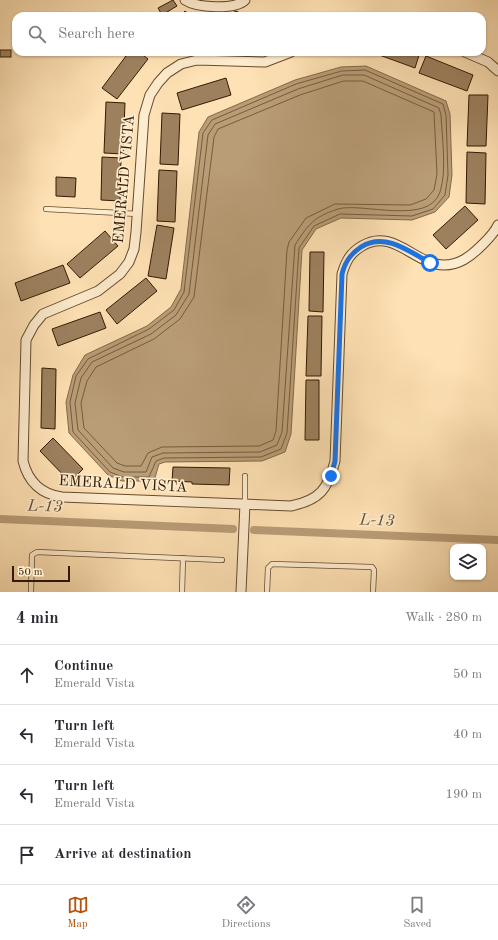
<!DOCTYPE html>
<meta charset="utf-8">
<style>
body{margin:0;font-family:"Old Standard TT",serif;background:#f7f7f7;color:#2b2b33}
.controls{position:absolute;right:12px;bottom:12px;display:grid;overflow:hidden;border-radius:8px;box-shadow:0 1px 3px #0004}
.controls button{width:36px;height:36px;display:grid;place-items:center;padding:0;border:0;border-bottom:1px solid #e1e1e2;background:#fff;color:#2b2b33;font:20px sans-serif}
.scale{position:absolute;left:12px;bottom:10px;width:58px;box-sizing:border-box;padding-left:4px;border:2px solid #341a02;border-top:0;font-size:11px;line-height:14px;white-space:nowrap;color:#341a02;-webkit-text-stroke:3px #feecce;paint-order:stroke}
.stop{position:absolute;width:12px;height:12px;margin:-9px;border:3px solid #1a73e8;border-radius:50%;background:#fff}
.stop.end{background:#1a73e8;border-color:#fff;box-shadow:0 1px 4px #0008}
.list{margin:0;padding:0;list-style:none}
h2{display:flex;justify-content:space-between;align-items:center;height:52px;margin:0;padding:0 16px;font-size:17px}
h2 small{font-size:13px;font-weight:400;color:#7c7c81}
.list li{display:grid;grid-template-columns:26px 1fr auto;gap:12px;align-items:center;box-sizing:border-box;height:60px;padding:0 16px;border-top:1px solid #e1e1e2}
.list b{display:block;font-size:15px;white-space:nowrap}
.list p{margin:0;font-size:13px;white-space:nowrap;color:#7c7c81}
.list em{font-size:13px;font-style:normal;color:#7c7c81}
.icon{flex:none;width:22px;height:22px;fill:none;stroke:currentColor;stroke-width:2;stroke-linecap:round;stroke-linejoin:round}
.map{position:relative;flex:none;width:498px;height:592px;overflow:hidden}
.search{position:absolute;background:#fff;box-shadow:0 1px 3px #0004;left:12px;right:12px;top:12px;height:44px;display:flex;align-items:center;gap:10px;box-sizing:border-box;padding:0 14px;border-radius:12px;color:#7c7c81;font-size:15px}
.sheet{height:292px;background:#fff}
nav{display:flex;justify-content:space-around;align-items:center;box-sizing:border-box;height:56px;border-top:1px solid #e1e1e2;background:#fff;font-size:11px;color:#7c7c81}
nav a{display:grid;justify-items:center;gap:2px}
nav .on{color:#b45309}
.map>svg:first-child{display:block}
.water{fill:#b99d77;stroke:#846948}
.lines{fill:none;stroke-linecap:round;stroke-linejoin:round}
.shore{stroke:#765c3c;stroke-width:1}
.canal{stroke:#b99d77;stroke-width:8}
.building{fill:#9d815f;stroke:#341a02}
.lane-casing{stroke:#664c2e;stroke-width:6}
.street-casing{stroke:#664c2e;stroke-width:11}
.lane{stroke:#feecce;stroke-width:4.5}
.street{stroke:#feecce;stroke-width:9}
.route{stroke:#1a73e8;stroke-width:5}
.labels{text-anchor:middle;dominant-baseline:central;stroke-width:3.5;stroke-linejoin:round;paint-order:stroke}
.street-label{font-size:15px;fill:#341a02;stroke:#feecce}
.water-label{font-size:16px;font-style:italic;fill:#694e31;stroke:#feecce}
</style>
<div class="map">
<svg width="498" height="592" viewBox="0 0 498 592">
<rect width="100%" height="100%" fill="#fee1b4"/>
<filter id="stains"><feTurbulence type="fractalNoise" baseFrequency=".005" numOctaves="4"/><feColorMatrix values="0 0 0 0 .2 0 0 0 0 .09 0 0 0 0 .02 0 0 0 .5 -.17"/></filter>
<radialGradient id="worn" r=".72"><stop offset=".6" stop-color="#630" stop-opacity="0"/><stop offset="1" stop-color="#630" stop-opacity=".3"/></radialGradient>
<path class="water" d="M366 66 446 101 450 114 452 175 449 197 435 212 412 220 341 218 316 229 302 250 291 434 285 452 262 461 165 462 159 464 154 481H122L108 475 69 433 66 402 73 375 85 355 147 326 171 307 181 289 199 132 208 117 295 80 341 67Z"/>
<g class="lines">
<g class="shore">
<path d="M342 71 365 70 443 104 446 115 448 175 445 195 433 209 412 216 340 214 314 226 299 248 287 433 281 449 261 457 164 458 156 461 149 477H123L110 472 73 432 70 402 76 376 88 359 149 329 174 310 184 292 203 133 212 120 296 84Z"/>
<path d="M343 75H364L439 108 441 115C442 137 447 171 440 192 429 226 361 202 338 209 313 217 308 225 295 245L282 432 277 445 260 452 163 453 152 457 146 472H124L113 468 78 430 75 403 81 378 92 362 151 334 176 315 189 294 208 135 215 124 298 89Z"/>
<path d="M344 81H363L434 112 437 174 434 190 426 199 410 205 335 204 306 218 289 242 287 250 276 431 273 440 259 446 162 447 148 453 141 466H125L117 463 84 428 81 403 87 381 96 367 154 339 180 319 194 297 214 137 218 129 300 95Z"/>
</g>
<g class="canal">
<path d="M0 519 233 529"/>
<path d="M254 530 498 540"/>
</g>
</g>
<g class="building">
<path d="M173 0 177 6 162 15 158 8Z"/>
<path d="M185 11 191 16H180Z"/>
<path d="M235 11 247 15 246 16H233Z"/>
<rect x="0" y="50" width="11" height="7"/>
<path d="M129 52H139L148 59 117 99 102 88Z"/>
<path d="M371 52H420L415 68Z"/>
<path d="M426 56 473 75 467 91 419 73Z"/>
<path d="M226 78 231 95 182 110 177 93Z"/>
<path d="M469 95H488L486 146H467Z"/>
<path d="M106 102 125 103 123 154 104 153Z"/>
<path d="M162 113 180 114 178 165 160 164Z"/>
<path d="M467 152 486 153 485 204 466 203Z"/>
<path d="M102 157 121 158 120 201 101 200Z"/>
<path d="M159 170 177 171 175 222 157 221Z"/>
<path d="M56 177 76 178 75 197 56 196Z"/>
<path d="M465 206 478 220 446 249 433 235Z"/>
<path d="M157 225 174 228 166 279 148 276Z"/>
<path d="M105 231 118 246 80 278 67 264Z"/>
<path d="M310 252H324L323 312 309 311Z"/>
<path d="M63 265 70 283 21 301 15 283Z"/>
<path d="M146 278 157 291 117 324 106 310Z"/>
<path d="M100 312 106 328 58 346 52 329Z"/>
<path d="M308 316H322L321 376H306Z"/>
<path d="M42 368 56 369 55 429 41 428Z"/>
<path d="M306 380H319V440H305Z"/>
<path d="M53 438 83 469 70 482 40 451Z"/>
<path d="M173 467 230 468 229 485 192 484V482L172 481Z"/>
</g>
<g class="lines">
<defs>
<g id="lane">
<path d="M46 209 138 214"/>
<path d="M245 504V476"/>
<path d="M31 592 32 555 37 552 222 560"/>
<path d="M182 592 183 558"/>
<path d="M267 592 268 568 272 564 372 567 374 570 373 592"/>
</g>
<g id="street">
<path d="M185 0C197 8 235 10 245 0"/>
<path d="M291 52 265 62 197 60 181 64 167 73 158 83 150 95 144 115 136 232 134 249 129 262 120 274 98 291 43 314 34 325 26 340 23 461C28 481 40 494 62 497L291 506C320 500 328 489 335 461L342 274C346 261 350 253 362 246 393 227 415 265 444 265 459 265 470 257 481 246 487 240 494 234 498 225"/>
<path d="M465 52 488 62 498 71"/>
<path d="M241 592 245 504"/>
</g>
</defs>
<use href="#lane" class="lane-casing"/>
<use href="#street" class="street-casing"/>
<use href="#lane" class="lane"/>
<use href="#street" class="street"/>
</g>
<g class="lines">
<path class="route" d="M331 476 335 461 342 274C345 262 350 254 361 247 385 232 409 251 430 263"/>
</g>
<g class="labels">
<g class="street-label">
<text transform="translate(125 179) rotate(-85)">EMERALD VISTA</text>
<text transform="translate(123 485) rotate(3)">EMERALD VISTA</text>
</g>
<g class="water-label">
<text transform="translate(45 507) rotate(2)">L-13</text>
<text transform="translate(377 521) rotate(2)">L-13</text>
</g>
</g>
<rect width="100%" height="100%" filter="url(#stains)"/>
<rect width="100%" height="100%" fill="url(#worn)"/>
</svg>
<div class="controls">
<button><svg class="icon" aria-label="layers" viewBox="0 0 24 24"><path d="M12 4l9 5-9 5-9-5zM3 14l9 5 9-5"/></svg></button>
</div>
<div class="scale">50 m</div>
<div class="stop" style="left:430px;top:263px"></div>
<div class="stop end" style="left:331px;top:476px"></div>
<div class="search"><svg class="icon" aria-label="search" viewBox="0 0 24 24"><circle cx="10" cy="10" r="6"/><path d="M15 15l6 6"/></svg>Search here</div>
</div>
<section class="sheet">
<h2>4 min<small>Walk · 280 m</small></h2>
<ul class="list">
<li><svg class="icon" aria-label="ahead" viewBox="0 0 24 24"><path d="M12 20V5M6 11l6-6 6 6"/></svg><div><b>Continue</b><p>Emerald Vista</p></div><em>50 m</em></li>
<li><svg class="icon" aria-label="left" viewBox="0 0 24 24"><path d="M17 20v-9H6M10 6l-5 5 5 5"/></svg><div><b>Turn left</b><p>Emerald Vista</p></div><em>40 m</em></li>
<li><svg class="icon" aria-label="left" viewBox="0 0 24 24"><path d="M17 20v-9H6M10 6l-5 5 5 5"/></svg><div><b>Turn left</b><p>Emerald Vista</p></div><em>190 m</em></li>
<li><svg class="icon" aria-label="arrive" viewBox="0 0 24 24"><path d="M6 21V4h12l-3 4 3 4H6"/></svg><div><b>Arrive at destination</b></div></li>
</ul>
</section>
<nav>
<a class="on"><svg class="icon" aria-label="map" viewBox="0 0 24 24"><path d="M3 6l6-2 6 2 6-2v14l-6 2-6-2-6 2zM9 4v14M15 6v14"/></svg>Map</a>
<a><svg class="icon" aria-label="directions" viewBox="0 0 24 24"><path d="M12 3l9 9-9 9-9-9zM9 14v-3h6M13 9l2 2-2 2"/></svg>Directions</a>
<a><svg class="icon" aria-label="saved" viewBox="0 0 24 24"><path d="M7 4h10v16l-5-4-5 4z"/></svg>Saved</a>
</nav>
